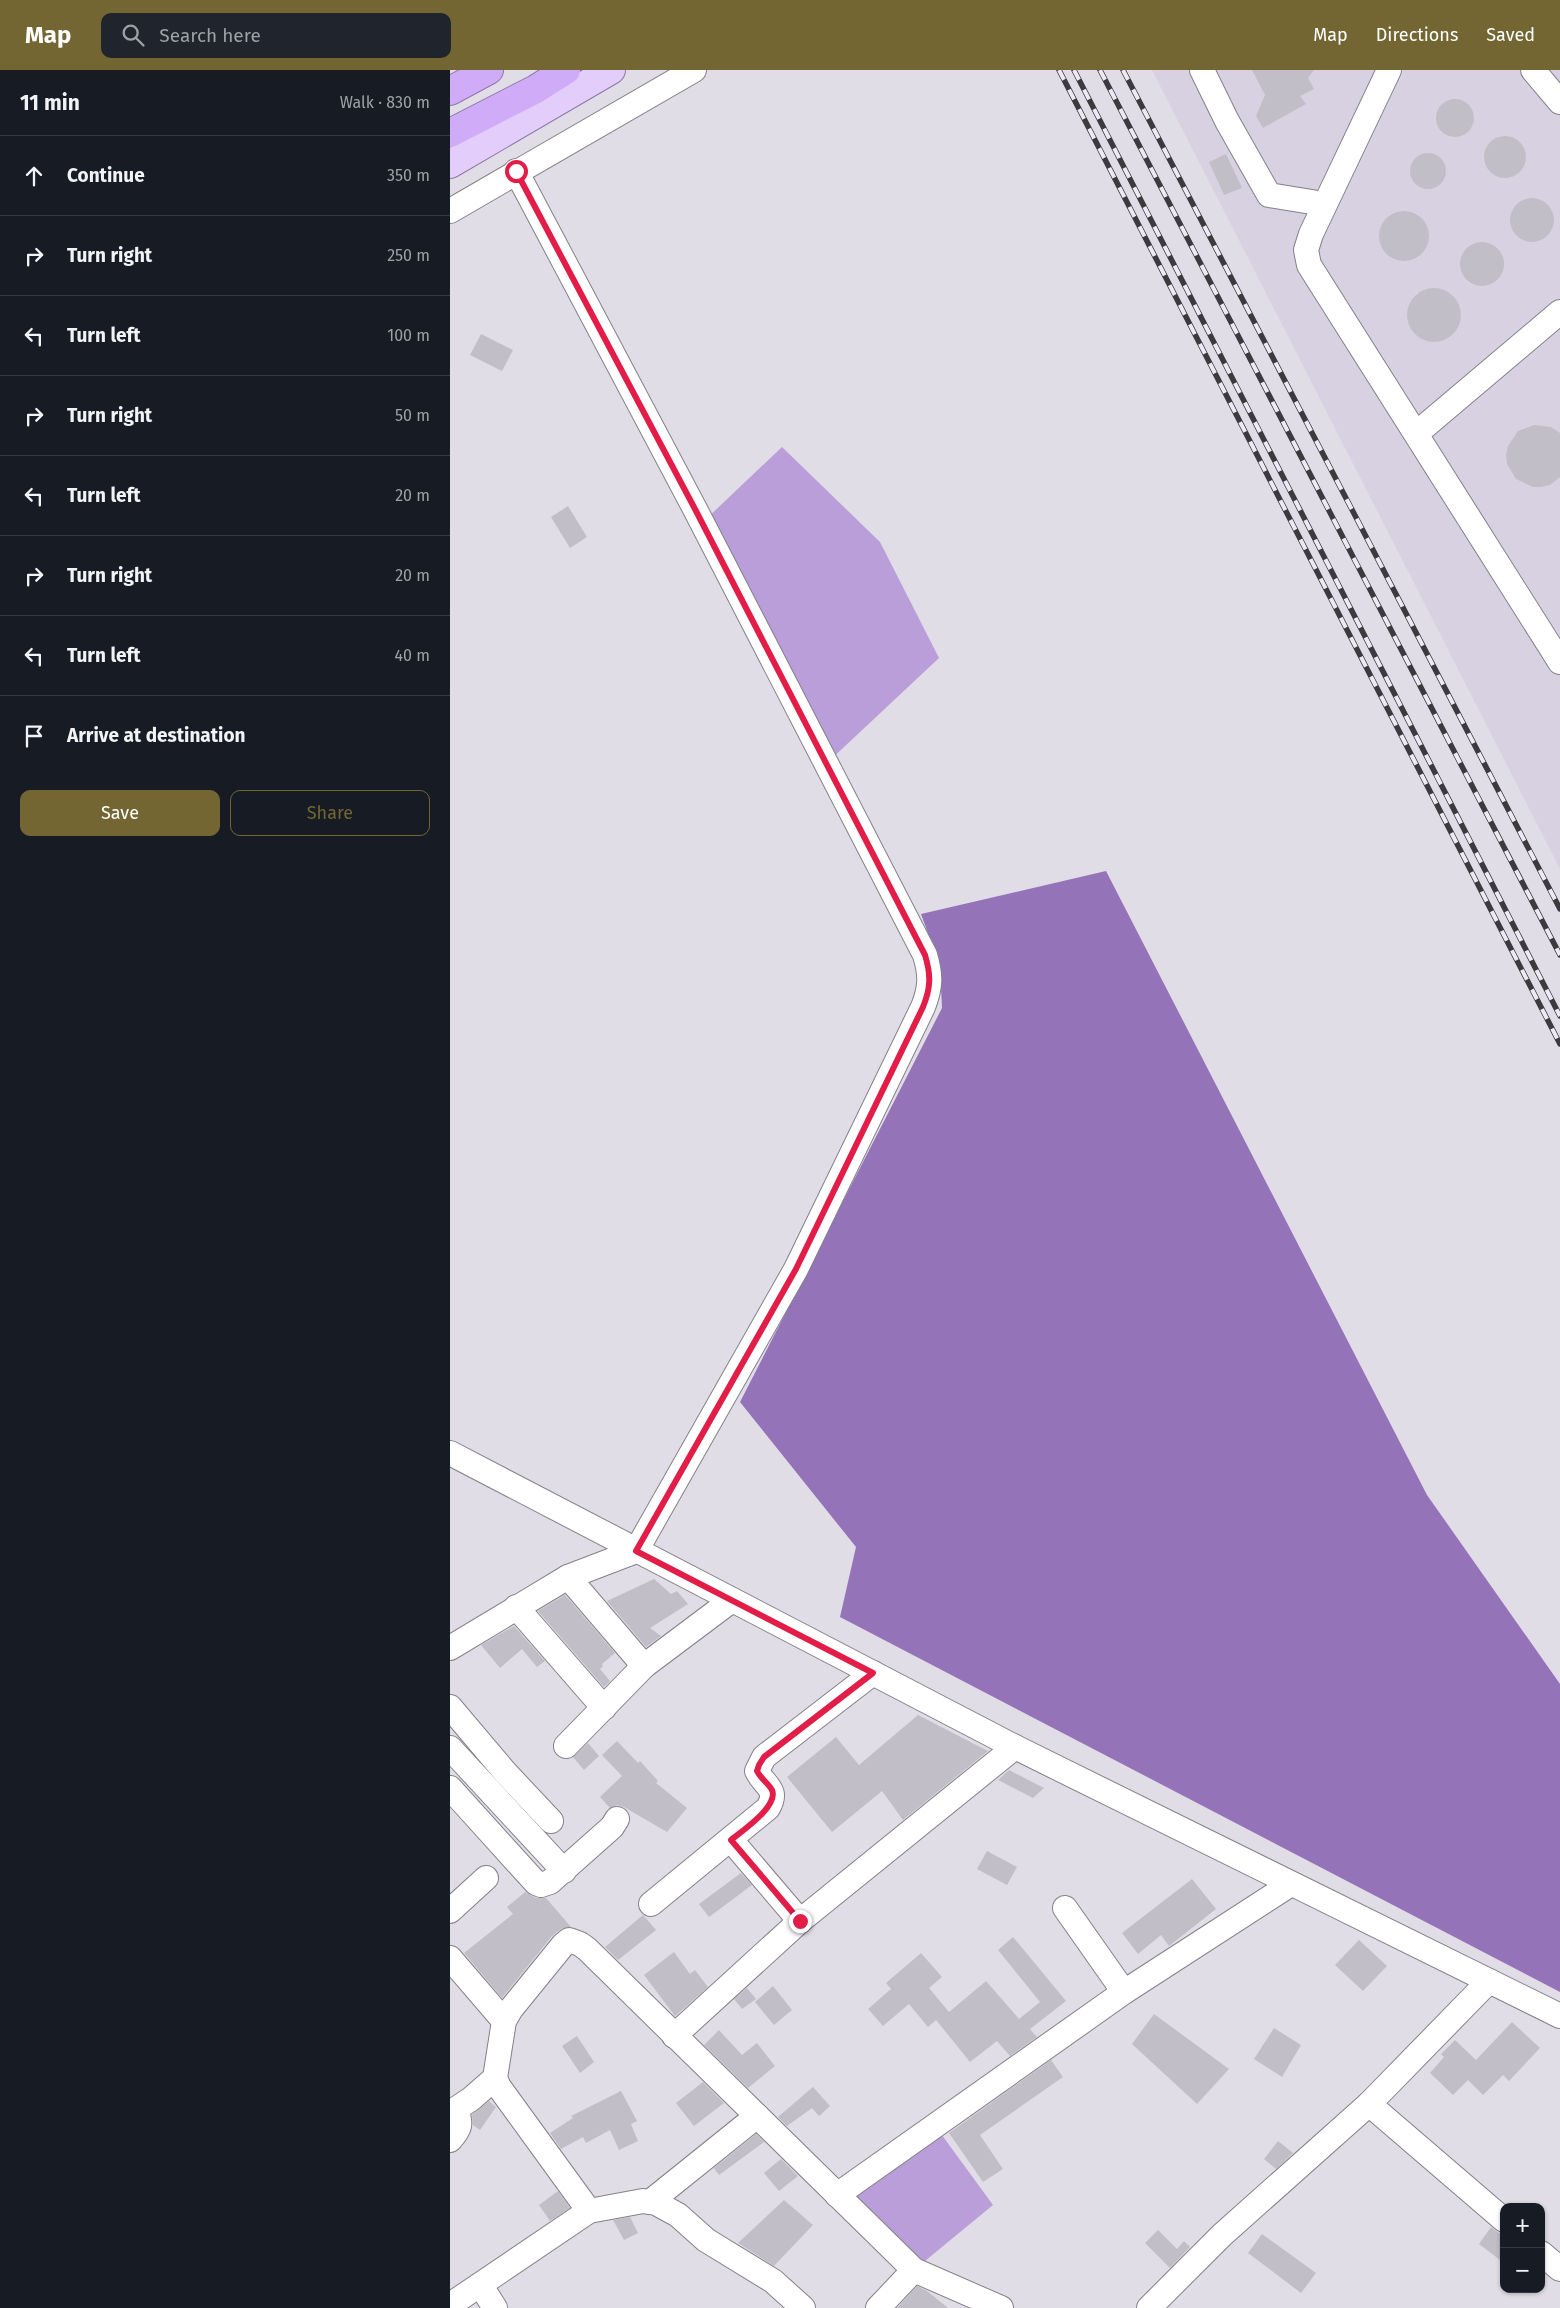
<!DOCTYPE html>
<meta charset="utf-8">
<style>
body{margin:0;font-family:"Fira Sans",sans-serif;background:#20242c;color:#f1f3f6}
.controls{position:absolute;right:15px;bottom:15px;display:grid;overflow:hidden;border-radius:10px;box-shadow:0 1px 4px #0004}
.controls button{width:45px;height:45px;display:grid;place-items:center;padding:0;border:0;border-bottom:1px solid #363941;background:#171b24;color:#f1f3f6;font:25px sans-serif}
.stop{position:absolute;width:15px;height:15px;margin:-11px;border:4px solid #e11d48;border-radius:50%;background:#fff}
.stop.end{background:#e11d48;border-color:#fff;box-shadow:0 1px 5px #0008}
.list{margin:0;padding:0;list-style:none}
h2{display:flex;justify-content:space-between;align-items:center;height:65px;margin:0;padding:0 20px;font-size:21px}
h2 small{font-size:16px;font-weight:400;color:#9ea1a6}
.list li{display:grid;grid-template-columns:32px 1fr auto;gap:15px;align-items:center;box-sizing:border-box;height:80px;padding:0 20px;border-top:1px solid #363941}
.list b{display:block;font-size:19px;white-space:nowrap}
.list em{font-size:16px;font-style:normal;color:#9ea1a6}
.actions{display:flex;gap:10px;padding:15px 20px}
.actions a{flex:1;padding:11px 0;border:1px solid #736633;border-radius:10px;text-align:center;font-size:18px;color:#736633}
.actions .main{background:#736633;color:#fff}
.icon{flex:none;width:28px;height:28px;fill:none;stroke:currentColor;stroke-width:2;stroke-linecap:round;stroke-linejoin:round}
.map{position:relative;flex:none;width:1110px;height:2238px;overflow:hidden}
header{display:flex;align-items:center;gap:30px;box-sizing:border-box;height:70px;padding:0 25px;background:#736633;color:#fff}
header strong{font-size:24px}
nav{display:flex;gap:28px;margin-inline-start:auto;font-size:18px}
.search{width:350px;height:45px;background:#20242c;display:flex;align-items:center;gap:12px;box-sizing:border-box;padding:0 18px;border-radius:10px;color:#9ea1a6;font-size:19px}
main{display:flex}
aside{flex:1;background:#171b24}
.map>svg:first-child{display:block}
.built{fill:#d8d1e2}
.green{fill:#b99ed9}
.water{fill:#9473b8}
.building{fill:#c2bec7}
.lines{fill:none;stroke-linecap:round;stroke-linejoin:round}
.minor-casing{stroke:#848089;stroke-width:26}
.major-casing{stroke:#8e76a8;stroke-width:30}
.highway-casing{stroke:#8e76a8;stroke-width:30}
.minor{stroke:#fff;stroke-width:24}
.major{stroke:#e3cdfb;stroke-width:28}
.highway{stroke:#d0acf8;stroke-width:28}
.rail-casing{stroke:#3b3a3e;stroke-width:5.5}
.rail{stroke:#eeeaf4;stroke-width:4;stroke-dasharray:11;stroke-linecap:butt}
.route{stroke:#e11d48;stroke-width:6}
</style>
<header>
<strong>Map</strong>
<div class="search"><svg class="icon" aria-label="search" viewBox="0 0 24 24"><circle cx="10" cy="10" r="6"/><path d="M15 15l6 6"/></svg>Search here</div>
<nav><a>Map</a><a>Directions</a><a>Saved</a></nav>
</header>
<main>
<aside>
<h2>11 min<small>Walk · 830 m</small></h2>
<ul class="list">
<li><svg class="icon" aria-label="ahead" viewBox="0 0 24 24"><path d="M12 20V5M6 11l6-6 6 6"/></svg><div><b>Continue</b></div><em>350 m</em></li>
<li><svg class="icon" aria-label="right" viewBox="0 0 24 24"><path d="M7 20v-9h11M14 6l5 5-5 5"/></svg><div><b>Turn right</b></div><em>250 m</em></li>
<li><svg class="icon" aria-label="left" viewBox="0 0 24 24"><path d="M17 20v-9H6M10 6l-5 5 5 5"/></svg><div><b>Turn left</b></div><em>100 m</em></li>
<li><svg class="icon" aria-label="right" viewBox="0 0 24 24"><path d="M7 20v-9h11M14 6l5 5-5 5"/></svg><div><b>Turn right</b></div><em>50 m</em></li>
<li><svg class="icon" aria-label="left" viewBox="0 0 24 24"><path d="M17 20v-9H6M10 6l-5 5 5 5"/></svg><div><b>Turn left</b></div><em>20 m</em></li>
<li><svg class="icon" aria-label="right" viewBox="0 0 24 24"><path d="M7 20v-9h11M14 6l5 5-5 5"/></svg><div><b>Turn right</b></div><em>20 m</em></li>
<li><svg class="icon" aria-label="left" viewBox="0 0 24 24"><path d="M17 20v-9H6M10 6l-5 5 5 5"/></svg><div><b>Turn left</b></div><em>40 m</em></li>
<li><svg class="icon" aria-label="arrive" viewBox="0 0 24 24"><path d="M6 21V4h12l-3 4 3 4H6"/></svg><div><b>Arrive at destination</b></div></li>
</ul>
<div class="actions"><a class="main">Save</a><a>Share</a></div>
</aside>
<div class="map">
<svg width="1110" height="2238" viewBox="0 0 1110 2238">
<rect width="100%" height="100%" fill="#e1dde6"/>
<path class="built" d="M702 0H1110V799Z"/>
<g class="green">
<path d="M332 377 430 472 489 588 377 693 254 451Z"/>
<path d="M486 2057 543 2135 464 2200 387 2125Z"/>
</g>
<path class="water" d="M656 801 977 1425 1110 1614V1922L390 1547 406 1477 290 1332 492 938 490 896 471 844Z"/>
<g class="building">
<path d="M802 0H864L858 8 864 19 850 26 856 34 813 58 806 46 815 25Z"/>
<circle cx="1005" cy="48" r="19"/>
<circle cx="1055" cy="87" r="21"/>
<circle cx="978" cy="101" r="18"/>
<path d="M776 84 792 118 774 125 759 92Z"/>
<circle cx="1082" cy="150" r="22"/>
<circle cx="954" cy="166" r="25"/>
<circle cx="1032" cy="194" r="22"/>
<circle cx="984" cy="245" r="27"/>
<path d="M31 264 63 280 52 301 20 285Z"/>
<path d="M1084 355 1101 357 1110 363V407L1100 415 1091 417H1083L1066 409 1057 394 1056 385 1058 376 1068 361Z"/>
<path d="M118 436 137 467 120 478 101 447Z"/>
<path d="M204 1509 221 1524 227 1521 238 1534 200 1558 211 1566 196 1577 157 1531Z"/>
<path d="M115 1525 165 1583 152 1594 153 1596 150 1599 160 1611 154 1617 88 1541Z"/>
<path d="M64 1556 95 1591 87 1597 72 1579 50 1598 31 1575Z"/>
<path d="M468 1645 538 1681 453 1750 432 1721 382 1762 337 1707 386 1667 409 1695Z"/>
<path d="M167 1671 188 1693 190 1691 208 1711 206 1713 237 1738 217 1762 174 1737 167 1735 160 1738 150 1727 172 1706 152 1685Z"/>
<path d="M138 1673 149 1686 134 1700 123 1687Z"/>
<path d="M559 1700 594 1718 583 1728 548 1710Z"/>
<path d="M537 1781 567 1797 557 1815 527 1799Z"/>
<path d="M291 1803 302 1815 259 1847 249 1834Z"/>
<path d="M742 1809 766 1839 719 1876 711 1865 688 1884 672 1863Z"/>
<path d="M75 1822 86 1828H96L121 1857 111 1859 102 1866 52 1928 14 1883 63 1844 57 1837Z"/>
<path d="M193 1845 206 1860 168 1890 155 1877Z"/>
<path d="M563 1867 616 1931 580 1959 587 1967 560 1986 547 1971 520 1992 486 1950 478 1957 459 1934 433 1956 418 1939 441 1919 436 1913 471 1883 492 1907 479 1918 499 1942 536 1911 569 1949 590 1932 548 1880Z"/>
<path d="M909 1870 937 1896 913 1921 885 1895Z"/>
<path d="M224 1882 240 1904 245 1900 258 1917 225 1946 194 1905Z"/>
<path d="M323 1916 342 1940 324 1955 305 1932Z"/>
<path d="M297 1918 306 1929 292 1939 284 1929Z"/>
<path d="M704 1944 779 1999 747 2034 682 1974Z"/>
<path d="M1062 1952 1090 1978 1059 2011 1053 2005 1033 2025 1018 2010 1003 2025 980 2003 994 1987 991 1984 1005 1970 1026 1990Z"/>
<path d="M824 1958 851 1975 832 2007 804 1989Z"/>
<path d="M269 1960 292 1985 307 1973 325 1996 298 2018 254 1975Z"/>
<path d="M127 1966 144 1992 130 2003 112 1976Z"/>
<path d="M601 1990 613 2007 530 2065 553 2099 533 2112 499 2063Z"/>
<path d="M253 2012 274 2033 244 2056 226 2033Z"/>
<path d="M363 2017 380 2036 369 2046 362 2038 337 2056 328 2047Z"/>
<path d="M171 2021 187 2051 181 2054 188 2071 169 2080 160 2060 136 2073 133 2067 111 2079 100 2063 123 2048 121 2046Z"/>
<path d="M39 2031 46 2037 30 2060 23 2055 22 2045Z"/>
<path d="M306 2064 314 2072 269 2105 264 2098Z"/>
<path d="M828 2071 843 2083 826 2099 814 2089Z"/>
<path d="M331 2089 348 2106 329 2121 314 2103Z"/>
<path d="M108 2121 120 2138 100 2151 89 2135Z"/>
<path d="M334 2130 363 2155 324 2196 288 2173Z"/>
<path d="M180 2147 188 2163 174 2170 163 2150Z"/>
<path d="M1041 2157 1054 2167V2193L1029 2174Z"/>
<path d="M708 2160 727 2179 734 2171 740 2177 720 2198 695 2173Z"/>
<path d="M812 2164 866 2203 851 2223 798 2183Z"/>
<path d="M467 2216 477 2221 498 2238H447Z"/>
</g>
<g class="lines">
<defs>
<g id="minor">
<path d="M752 0 777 51 819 125 874 134"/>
<path d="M939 0 861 164 856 180 859 195 1110 592"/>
<path d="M1083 0 1110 32"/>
<path d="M0 141 244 0"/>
<path d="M967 363 1110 242"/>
<path d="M0 1383 565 1677 1110 1946"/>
<path d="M118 1507 194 1596"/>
<path d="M66 1537 154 1638"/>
<path d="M0 1578 118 1507 186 1481 346 1199 473 937C481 917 481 905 475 885L246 441 66 101"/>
<path d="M0 1637 55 1702 101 1751"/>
<path d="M116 1676 194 1596 282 1530"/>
<path d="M0 1678 114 1801"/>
<path d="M0 1718 86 1813 91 1815 100 1812 162 1757 167 1749"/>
<path d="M281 1770 350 1851"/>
<path d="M201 1834 318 1738C329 1719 315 1717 307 1701L314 1687 423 1603"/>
<path d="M615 1838 674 1922"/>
<path d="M0 1841 36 1808"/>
<path d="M0 1888 54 1951"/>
<path d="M224 1966 350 1851 565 1677"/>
<path d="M919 2034 1054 2150"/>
<path d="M0 2043 21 2029 45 2008"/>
<path d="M0 2070C10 2059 12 2054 6 2040"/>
<path d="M387 2125 674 1922 841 1814"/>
<path d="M200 2132 307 2046"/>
<path d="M139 2141 49 2017 45 2008 54 1951 61 1939 113 1875 119 1870 130 1874 137 1879 464 2200 551 2238"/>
<path d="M1091 2183 1110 2199"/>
<path d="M31 2216 45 2238"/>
<path d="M0 2235 139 2141 193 2131 206 2133 228 2145 256 2170 323 2211 353 2238"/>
<path d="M428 2238 464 2200"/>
<path d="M699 2238 772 2165 919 2034 1039 1911"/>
</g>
<path id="major" d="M0 94 161 0"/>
<g id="highway">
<path d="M0 21 39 0"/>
<path d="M0 63 86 19 116 0"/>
</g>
</defs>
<use href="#minor" class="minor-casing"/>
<use href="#major" class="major-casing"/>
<use href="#highway" class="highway-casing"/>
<use href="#minor" class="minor"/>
<use href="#major" class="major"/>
<use href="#highway" class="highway"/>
<defs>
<g id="rail">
<path d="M609 0 1110 974"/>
<path d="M624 0 1110 946"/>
<path d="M650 0 1110 885"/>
<path d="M673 0 1110 839"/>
</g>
</defs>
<use href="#rail" class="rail-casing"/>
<use href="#rail" class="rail"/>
</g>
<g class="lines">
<path class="route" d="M66 101 246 441 475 885C481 905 481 917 473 937L346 1199 186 1481 423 1603 314 1687 309 1695 307 1701C311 1709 318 1713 322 1720 329 1736 292 1761 281 1770L350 1851"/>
</g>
</svg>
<div class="controls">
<button>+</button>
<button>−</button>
</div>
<div class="stop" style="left:66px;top:101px"></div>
<div class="stop end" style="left:350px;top:1851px"></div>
</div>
</main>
